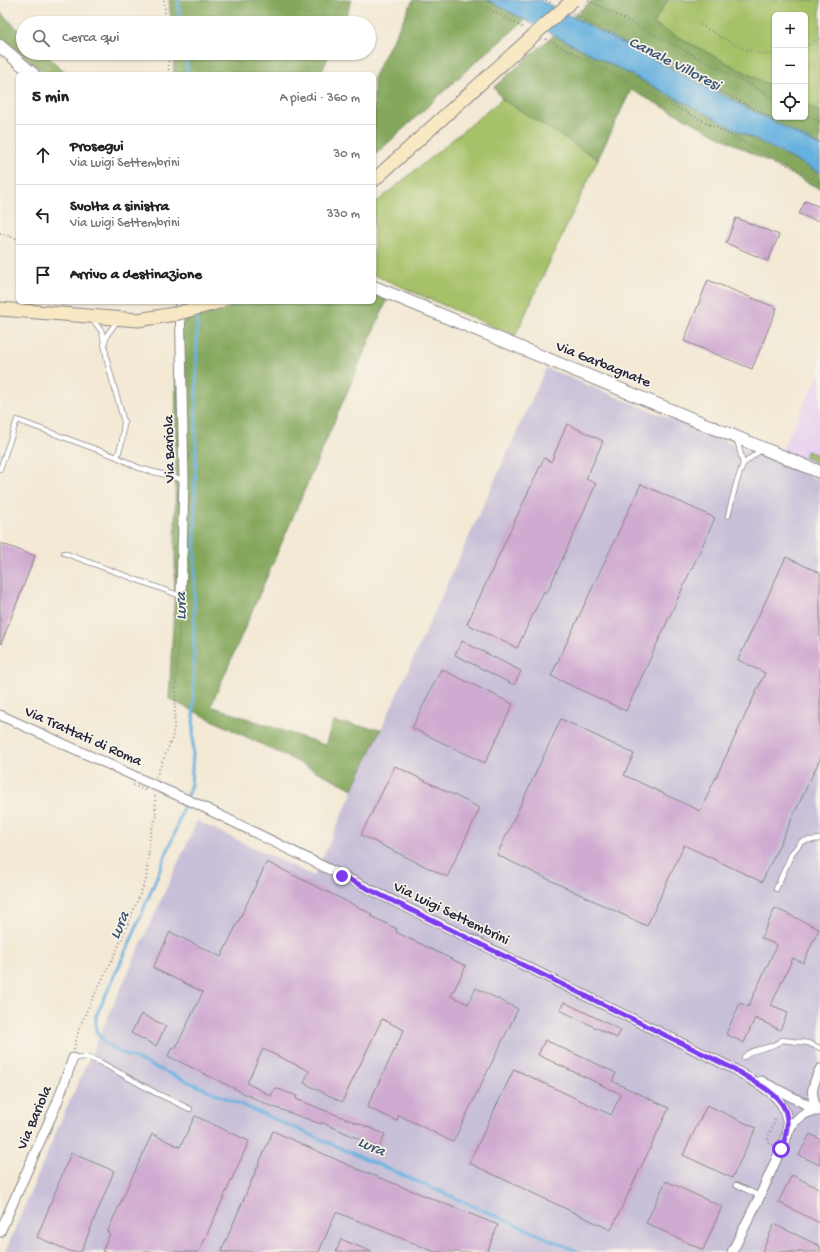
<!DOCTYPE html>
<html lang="it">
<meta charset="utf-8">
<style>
body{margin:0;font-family:"Gochi Hand",sans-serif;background:#f2f2f2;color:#202124}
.controls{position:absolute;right:12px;top:12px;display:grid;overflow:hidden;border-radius:6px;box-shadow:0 1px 3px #0004}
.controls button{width:36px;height:36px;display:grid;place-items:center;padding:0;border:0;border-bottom:1px solid #e0e0e0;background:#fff;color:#202124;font:20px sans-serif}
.stop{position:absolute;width:12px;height:12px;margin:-9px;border:3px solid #7c3aed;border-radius:50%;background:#fff}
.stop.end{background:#7c3aed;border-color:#fff;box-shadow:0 1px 4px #0008}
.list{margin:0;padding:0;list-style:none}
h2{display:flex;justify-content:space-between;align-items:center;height:52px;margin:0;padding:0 16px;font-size:17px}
h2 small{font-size:13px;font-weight:400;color:#757577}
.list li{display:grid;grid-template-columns:26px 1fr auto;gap:12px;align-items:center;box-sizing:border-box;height:60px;padding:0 16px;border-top:1px solid #e0e0e0}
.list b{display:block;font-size:15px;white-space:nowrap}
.list p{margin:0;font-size:13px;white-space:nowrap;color:#757577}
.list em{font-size:13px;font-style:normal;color:#757577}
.icon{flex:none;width:22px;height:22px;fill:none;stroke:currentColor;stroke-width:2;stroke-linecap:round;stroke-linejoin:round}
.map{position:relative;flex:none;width:820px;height:1252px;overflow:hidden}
.search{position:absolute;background:#fff;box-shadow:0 1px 3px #0004;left:16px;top:16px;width:360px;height:44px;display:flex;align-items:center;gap:10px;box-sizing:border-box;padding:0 14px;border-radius:22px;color:#757577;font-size:15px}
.panel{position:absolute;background:#fff;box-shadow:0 1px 3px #0004;left:16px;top:72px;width:360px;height:232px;border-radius:6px}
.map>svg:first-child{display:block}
.built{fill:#e7d2ef}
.industrial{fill:#c8bfd8}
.green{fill:#a6c167;stroke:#647251}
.forest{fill:#84a75c;stroke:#53644c}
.water{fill:#66b1df;stroke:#446a8d}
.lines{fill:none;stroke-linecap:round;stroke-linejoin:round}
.stream{stroke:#66b1df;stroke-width:3}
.building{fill:#d0abd1}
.service-casing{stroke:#8a8688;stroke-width:6}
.minor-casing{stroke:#8a8688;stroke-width:11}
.tertiary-casing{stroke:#8a8688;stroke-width:14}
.secondary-casing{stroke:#8a8688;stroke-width:15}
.path{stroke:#8a8688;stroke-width:2;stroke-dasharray:1 3;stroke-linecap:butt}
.service{stroke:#fff;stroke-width:4.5}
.minor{stroke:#fff;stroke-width:9}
.tertiary{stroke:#fff;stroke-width:12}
.secondary{stroke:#f8e8c3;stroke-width:13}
.minor-bridge-casing{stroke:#8a8688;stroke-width:11;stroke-linecap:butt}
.secondary-bridge-casing{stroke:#8a8688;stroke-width:15;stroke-linecap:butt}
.path-bridge{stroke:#8a8688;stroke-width:2;stroke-dasharray:1 3;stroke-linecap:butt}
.minor-bridge{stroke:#fff;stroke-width:9}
.secondary-bridge{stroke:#f8e8c3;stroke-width:13}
.route{stroke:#7c3aed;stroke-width:5}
.labels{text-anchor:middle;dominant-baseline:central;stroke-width:3.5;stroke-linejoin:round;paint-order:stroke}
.street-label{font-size:15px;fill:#22223b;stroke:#f7f3e8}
.water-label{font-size:16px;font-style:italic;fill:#3a5474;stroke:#f7f3e8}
</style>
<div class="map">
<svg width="820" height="1252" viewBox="0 0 820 1252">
<rect width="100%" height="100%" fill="#f7f3e8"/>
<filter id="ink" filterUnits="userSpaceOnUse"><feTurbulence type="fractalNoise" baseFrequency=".025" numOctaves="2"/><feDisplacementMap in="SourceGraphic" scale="8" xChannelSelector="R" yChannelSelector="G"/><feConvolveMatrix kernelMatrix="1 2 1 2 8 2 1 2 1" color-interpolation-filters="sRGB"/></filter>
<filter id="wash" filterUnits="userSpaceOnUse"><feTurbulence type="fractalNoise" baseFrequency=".012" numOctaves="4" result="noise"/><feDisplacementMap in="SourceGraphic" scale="16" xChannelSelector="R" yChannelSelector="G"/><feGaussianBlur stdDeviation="0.9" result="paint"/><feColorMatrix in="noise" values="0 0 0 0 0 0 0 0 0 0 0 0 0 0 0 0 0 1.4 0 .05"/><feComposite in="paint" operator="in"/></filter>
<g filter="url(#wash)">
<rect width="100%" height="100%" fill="#f3e9d5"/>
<path class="built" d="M820 373V467L781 451Z"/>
<path class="industrial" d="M546 368 820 480V1252H5L66 1109 197 821 314 876Z"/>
<g class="green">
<path d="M668 0H820V113L805 105V15H775V89L652 25Z"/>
<path d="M502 99 598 159 515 336 374 275V204Z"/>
<path d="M807 451 820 456V464L804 457Z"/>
</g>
<g class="forest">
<path d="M169 0H352L343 23H171Z"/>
<path d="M413 0H487L525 20 468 69 374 156V76Z"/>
<path d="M593 0H668L653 24 775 88V117H805V104L820 112V146L572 17Z"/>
<path d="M0 12 23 34V53H43L68 74H45L0 36Z"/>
<path d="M554 35 820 173V189L631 90 598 159 502 99 494 87Z"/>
<path d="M173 53H330L321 74H174Z"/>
<path d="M374 293 387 300 211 706 325 745 333 722 381 729 353 789 169 699 175 589 176 323 222 310 243 302H374Z"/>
</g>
<path class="water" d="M487 0H540L820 146V173Z"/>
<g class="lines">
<g class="stream">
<path d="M178 0 180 23"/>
<path d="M185 53 188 74"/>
<path d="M197 311 193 753 191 784 174 835 131 940 96 1016V1031L105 1043 118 1051 579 1252"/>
</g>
</g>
<g id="blocks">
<g class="building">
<path d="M805 201 820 207V214L817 221 799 214Z"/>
<path d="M736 218 779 235 768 261 726 243Z"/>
<path d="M708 280 777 308 752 369 684 341Z"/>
<path d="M567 424 603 441 586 479 596 484 547 593 544 591 517 648 467 624 544 458 551 462Z"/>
<path d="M641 484 715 518 626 711 551 676Z"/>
<path d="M0 543 35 556 1 644 0 643Z"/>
<path d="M786 557 820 573V759L762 882 684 845 647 926 497 855 561 719 634 754 624 775 700 811 765 673 738 660Z"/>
<path d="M462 641 521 671 514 685 455 655Z"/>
<path d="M441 669 513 704 485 763 412 728Z"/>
<path d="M395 766 480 808 447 877 361 835Z"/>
<path d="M267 862 372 914 371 916 397 929 396 932 466 966 451 996 468 1004 476 988 518 1009 453 1142 399 1115 397 1121 367 1107 404 1030 382 1019 342 1102 304 1083 309 1071 263 1049 247 1083 271 1096 275 1088 297 1096 296 1099 385 1134 379 1148 321 1122V1124L268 1105 168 1056 172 1047 175 1049 203 992 153 968 170 932 221 957Z"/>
<path d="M775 908 819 929 803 963 793 958 771 1005 788 1012 780 1030 755 1018 744 1043 726 1034 740 1003 748 1007 777 945 761 938Z"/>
<path d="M564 1002 621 1030 617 1038 560 1010Z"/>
<path d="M141 1014 166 1026 156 1046 131 1033Z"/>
<path d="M545 1040 616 1073 612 1081 669 1108 611 1230 469 1163 514 1069 611 1115 621 1094 538 1055Z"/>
<path d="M707 1105 756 1128 732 1178 683 1155Z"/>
<path d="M195 1116 249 1141 199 1252H102L110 1233 107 1232 152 1134 180 1147Z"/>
<path d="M273 1131 355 1168 498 1225 487 1252H435L336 1212 319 1252H221Z"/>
<path d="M810 1134 820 1139V1165L799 1155Z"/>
<path d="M71 1153 114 1171 81 1252H72L37 1237Z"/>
<path d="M792 1175 820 1189V1223L778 1202Z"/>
<path d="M666 1181 722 1207 703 1250 646 1223Z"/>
<path d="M774 1224 820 1246V1252H762Z"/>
<path d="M341 1239 372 1252H336Z"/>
</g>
</g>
</g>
<g filter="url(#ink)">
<use href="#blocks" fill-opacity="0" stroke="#8a8688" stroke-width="1"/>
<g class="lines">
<defs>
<g id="service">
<path d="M93 320 102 332 108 365 124 422 122 442 117 457"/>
<path d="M105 342 107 335 118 320"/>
<path d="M737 439 743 464"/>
<path d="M0 469 17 420 117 457 139 468 184 480"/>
<path d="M728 516 736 484 743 464 762 449"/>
<path d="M64 553 181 596"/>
<path d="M776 889 792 853 802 841 820 839"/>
<path d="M744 1057C755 1046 769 1051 782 1040L808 1043 820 1048"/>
<path d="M73 1058 85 1057 98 1061 156 1093 190 1109"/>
<path d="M736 1185 760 1196"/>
</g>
<g id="minor">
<path d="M180 302 184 480 181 596"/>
<path d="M0 715 154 785"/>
<path d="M195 803 734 1069C763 1088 792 1096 787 1136"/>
<path d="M761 1081 817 1110"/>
<path d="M0 1232 57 1103 73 1058"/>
<path d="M732 1252 760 1196 791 1126C798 1117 806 1110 818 1111 809 1093 812 1087 820 1069"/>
</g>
<g id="tertiary">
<path d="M0 46 33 74"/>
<path d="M374 287 820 472"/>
</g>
<g id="secondary">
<path d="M374 180 525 43"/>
<path d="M0 309 138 320 175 314"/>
</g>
</defs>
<use href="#service" class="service-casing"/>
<use href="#minor" class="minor-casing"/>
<use href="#tertiary" class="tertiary-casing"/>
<use href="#secondary" class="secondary-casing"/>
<g class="path">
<path d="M164 0 166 23"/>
<path d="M472 0 524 28"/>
<path d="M546 0 553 4"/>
<path d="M588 0 775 98"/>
<path d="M573 14 820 143"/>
<path d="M697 23C721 36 747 55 775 55"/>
<path d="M546 39 820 182"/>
<path d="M805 47 820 38"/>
<path d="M168 53 169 74"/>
<path d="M805 114 820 122"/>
<path d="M0 233 18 239"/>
<path d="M156 777 172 739 174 726 180 605"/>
<path d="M74 1049 79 1029 86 1012 116 952 146 880 150 836 156 816 155 796"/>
<path d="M773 1145 769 1143 768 1138 776 1117"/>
</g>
<use href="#service" class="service"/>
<use href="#minor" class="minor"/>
<use href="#tertiary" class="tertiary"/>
<use href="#secondary" class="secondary"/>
<defs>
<path id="minor-bridge" d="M154 785 195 803"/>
<g id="secondary-bridge">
<path d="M525 43 573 0"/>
<path d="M175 314 219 302"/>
</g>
</defs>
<use href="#minor-bridge" class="minor-bridge-casing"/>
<use href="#secondary-bridge" class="secondary-bridge-casing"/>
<path class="path-bridge" d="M133 785 147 791"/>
<use href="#minor-bridge" class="minor-bridge"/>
<use href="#secondary-bridge" class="secondary-bridge"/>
</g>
</g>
<g class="lines" filter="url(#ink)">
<path class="route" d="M342 876 734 1069C770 1092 801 1101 781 1149"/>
</g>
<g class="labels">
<g class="street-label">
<text transform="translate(603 365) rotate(22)">Via Garbagnate</text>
<text transform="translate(170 449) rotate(-91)">Via Bariola</text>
<text transform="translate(83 737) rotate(24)">Via Trattati di Roma</text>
<text transform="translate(451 914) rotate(26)">Via Luigi Settembrini</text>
<text transform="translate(35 1118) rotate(-67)">Via Bariola</text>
</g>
<g class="water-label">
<text transform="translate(674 65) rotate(27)">Canale Villoresi</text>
<text transform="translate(182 606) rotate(-90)">Lura</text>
<text transform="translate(121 926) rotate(-67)">Lura</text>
<text transform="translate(371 1148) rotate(24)">Lura</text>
</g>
</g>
</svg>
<div class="controls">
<button>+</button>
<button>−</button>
<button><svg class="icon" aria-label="locate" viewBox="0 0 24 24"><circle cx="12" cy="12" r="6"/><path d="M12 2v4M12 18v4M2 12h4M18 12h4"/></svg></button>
</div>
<div class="stop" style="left:781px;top:1149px"></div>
<div class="stop end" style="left:342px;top:876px"></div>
<div class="search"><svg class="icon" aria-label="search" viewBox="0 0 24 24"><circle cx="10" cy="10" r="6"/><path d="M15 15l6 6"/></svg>Cerca qui</div>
<section class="panel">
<h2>5 min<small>A piedi · 360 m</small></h2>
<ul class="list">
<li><svg class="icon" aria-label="ahead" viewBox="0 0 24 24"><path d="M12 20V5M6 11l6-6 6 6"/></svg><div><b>Prosegui</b><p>Via Luigi Settembrini</p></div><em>30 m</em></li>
<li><svg class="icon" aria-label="left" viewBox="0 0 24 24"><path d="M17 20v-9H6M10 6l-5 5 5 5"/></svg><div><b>Svolta a sinistra</b><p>Via Luigi Settembrini</p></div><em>330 m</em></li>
<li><svg class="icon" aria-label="arrive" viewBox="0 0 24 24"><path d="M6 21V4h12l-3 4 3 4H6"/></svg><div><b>Arrivo a destinazione</b></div></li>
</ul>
</section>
</div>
